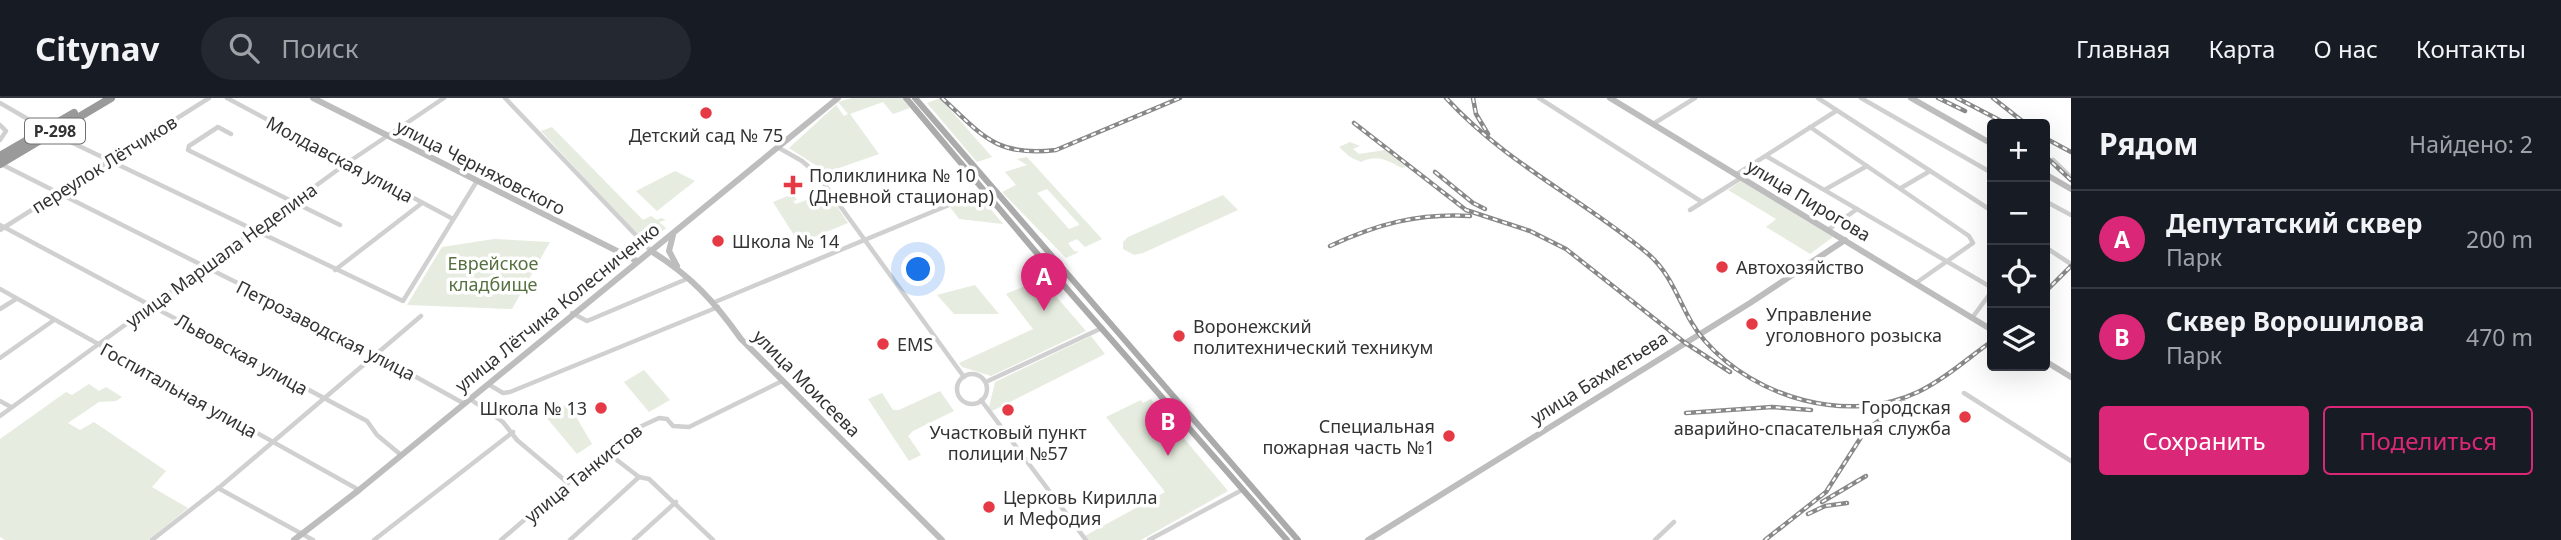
<!DOCTYPE html>
<html lang="ru">
<meta charset="utf-8">
<style>
body{margin:0;font-family:"Noto Sans",sans-serif;background:#242831;color:#f1f3f6}
.controls{position:absolute;right:21px;top:21px;display:grid;overflow:hidden;border-radius:7px;box-shadow:0 7px 28px #0002}
.controls button{width:63px;height:63px;display:grid;place-items:center;padding:0;border:0;border-bottom:2px solid #363941;background:#171b24;color:#f1f3f6;font:35px sans-serif}
.you{position:absolute;left:919px;top:172px;width:24px;height:24px;margin:-18px;border:5px solid #fff;border-radius:50%;background:#1a73e8;box-shadow:0 0 0 10px #1a73e833}
.badge{display:grid;place-items:center;width:46px;height:46px;border-radius:50%;background:#db2777;color:#fff;font-size:23px;font-weight:700}
.pin{position:absolute;translate:-50% -58px;filter:drop-shadow(0 2px 4px #0008)}
.pin::after{content:'';position:absolute;top:37px;width:24px;height:21px;background:inherit;clip-path:polygon(0 0,100% 0,50% 100%)}
.list{margin:0;padding:0;list-style:none}
h2{display:flex;justify-content:space-between;align-items:center;height:91px;margin:0;padding:0 28px;font-size:30px}
h2 small{font-size:23px;font-weight:400;color:#9ea1a6}
.list li{display:grid;grid-template-columns:46px 1fr auto;gap:21px;align-items:center;box-sizing:border-box;height:98px;padding:0 28px;border-top:2px solid #363941}
.list b{display:block;font-size:26px;white-space:nowrap}
.list p{margin:0;font-size:23px;white-space:nowrap;color:#9ea1a6}
.list em{font-size:23px;font-style:normal;color:#9ea1a6}
.actions{display:flex;gap:14px;padding:21px 28px}
.actions a{flex:1;padding:16px 0;border:2px solid #db2777;border-radius:7px;text-align:center;font-size:24px;color:#db2777}
.actions .main{background:#db2777;color:#fff}
.icon{flex:none;width:38px;height:38px;fill:none;stroke:currentColor;stroke-width:2;stroke-linecap:round;stroke-linejoin:round}
.map{position:relative;flex:none;width:2071px;height:442px;overflow:hidden}
header{display:flex;align-items:center;gap:42px;box-sizing:border-box;height:98px;padding:0 35px;background:#171b24;border-bottom:2px solid #363941}
header strong{font-size:33px}
nav{display:flex;gap:38px;margin-inline-start:auto;font-size:24px}
.search{width:490px;height:63px;background:#242831;display:flex;align-items:center;gap:18px;box-sizing:border-box;padding:0 24px;border-radius:38px;color:#9ea1a6;font-size:26px}
main{display:flex}
aside{flex:1;background:#171b24}
.map>svg:first-child{display:block}
.green{fill:#e6ecdf;fill-rule:evenodd}
.lines{fill:none;stroke-linecap:round;stroke-linejoin:round}
.street{stroke:#d0d0d0;stroke-width:4.5}
.secondary{stroke:#bdbdbd;stroke-width:6}
.primary{stroke:#ababab;stroke-width:6}
.highway{stroke:#9a9a9a;stroke-width:8}
.rail-casing{stroke:#888;stroke-width:4.5}
.rail{stroke:#fff;stroke-width:2;stroke-dasharray:5;stroke-linecap:butt}
.poi-dot{fill:#e63946;stroke:#fff;stroke-width:2.5}
.labels{text-anchor:middle;dominant-baseline:central;stroke-width:7;stroke-linejoin:round;paint-order:stroke}
.shield{fill:#fff;stroke:#707070;stroke-width:2}
.shield-label{font-size:16px;font-weight:bold;fill:#333}
.poi-label{font-size:18px;fill:#333;stroke:#fff;text-anchor:start}
.street-label{font-size:18px;fill:#333;stroke:#fff}
.park-label{font-size:18px;fill:#56703f;stroke:#fff}
</style>
<header>
<strong>Citynav</strong>
<div class="search"><svg class="icon" aria-label="search" viewBox="0 0 24 24"><circle cx="10" cy="10" r="6"/><path d="M15 15l6 6"/></svg>Поиск</div>
<nav><a>Главная</a><a>Карта</a><a>О нас</a><a>Контакты</a></nav>
</header>
<main>
<div class="map">
<svg width="2071" height="442" viewBox="0 0 2071 442">
<rect width="100%" height="100%" fill="#fff"/>
<g class="green">
<path d="M852 0H902L910 10 893 16 883 4 850 16 879 56 822 76 817 68 789 50 836 7 844 18 848 16 838 4Z"/>
<path d="M940 0 992 59 977 64 927 5Z"/>
<path d="M552 29 643 122 651 118 657 122 661 120 666 122 659 124 666 130 650 144H644L541 33Z"/>
<path d="M1350 44 1360 48 1353 51 1359 56 1385 52 1406 69 1402 70C1387 62 1377 56 1361 64L1350 59 1339 49Z"/>
<path d="M1027 59 1102 141 1085 149 1077 141 1068 145 1074 153 1079 154 1066 160 1002 94 1016 87 1005 74 1027 67 1017 61ZM1047 91 1079 126V127L1069 131 1037 95Z"/>
<path d="M675 73 695 83 657 113 636 93Z"/>
<path d="M1741 83 1833 139 1810 156 1766 129 1776 121 1728 92Z"/>
<path d="M820 92 823 97 828 95 848 125 799 145 773 104 793 96 797 102 793 103 796 106 814 99 812 96Z"/>
<path d="M979 97 1003 126 959 121 950 109Z"/>
<path d="M1223 97 1238 112 1143 155 1134 157 1123 151V144L1128 139Z"/>
<path d="M494 141 550 144 512 211 407 207 442 149Z"/>
<path d="M1041 181 1086 233 991 278 962 269 959 265 1033 231 1006 196Z"/>
<path d="M975 187 999 216H954L937 197Z"/>
<path d="M1091 238 1105 256 992 313 989 309 995 284Z"/>
<path d="M644 272 670 302 649 314 624 284Z"/>
<path d="M89 286 99 293 106 289 122 299 116 303 99 304 68 325 80 332 94 324 166 373 152 389 188 410 149 442H5L0 439V341L66 294 72 297Z"/>
<path d="M940 293 954 313 913 333 908 338 921 357 909 363 868 301 882 295 893 312H899Z"/>
<path d="M1151 301 1228 393 1141 442H1088L1085 438 1090 435 1165 394 1106 319 1141 302 1143 305Z"/>
<path d="M568 305 592 346 577 356 546 319Z"/>
</g>
<g class="lines">
<g class="street">
<path d="M227 0 453 121"/>
<path d="M505 0 651 153"/>
<path d="M1539 0 1702 104"/>
<path d="M1818 0 1992 113"/>
<path d="M1861 0 1992 75"/>
<path d="M0 5 45 31"/>
<path d="M1653 26 1695 0"/>
<path d="M0 27 6 33 0 42"/>
<path d="M1810 29 1969 138 1973 145 1916 185"/>
<path d="M52 35 403 203 477 83"/>
<path d="M231 36 218 29 189 48 188 52 340 127"/>
<path d="M779 50 802 63 817 76 964 279"/>
<path d="M1766 58 1989 188 1992 193 1972 220"/>
<path d="M2053 62 2071 79"/>
<path d="M1 66 335 234 463 305"/>
<path d="M1737 76 1836 13"/>
<path d="M1901 90 1930 73"/>
<path d="M1826 91 1867 68"/>
<path d="M2045 103 2071 117"/>
<path d="M1690 112 1741 80"/>
<path d="M0 127 367 323 377 337 401 357"/>
<path d="M0 132 209 0"/>
<path d="M1828 132 1857 111"/>
<path d="M2045 149 2071 166"/>
<path d="M335 172 422 105"/>
<path d="M0 191 359 392"/>
<path d="M715 204 985 92"/>
<path d="M0 211 16 201"/>
<path d="M572 215 587 223 689 180"/>
<path d="M0 260 54 222"/>
<circle cx="972" cy="291" r="15"/>
<path d="M988 283 1102 230"/>
<path d="M488 286 503 295 510 294 718 209"/>
<path d="M1964 295 2071 363"/>
<path d="M470 301 503 324 517 342 568 385"/>
<path d="M981 302 1086 442"/>
<path d="M0 303 11 309"/>
<path d="M0 318 347 65 444 0"/>
<path d="M615 350 613 359 639 379 649 381 713 442"/>
<path d="M218 390 313 442"/>
<path d="M152 442 221 388 421 218"/>
<path d="M374 442 513 334"/>
<path d="M501 442 596 360 616 349 631 333 659 320 667 321 673 328 689 329 782 283"/>
<path d="M570 442 639 379"/>
<path d="M634 442 676 404"/>
<path d="M1149 442 1242 392"/>
<path d="M1655 442 1674 424"/>
</g>
<g class="secondary">
<path d="M313 0 637 163"/>
<path d="M1610 0 1992 232"/>
<path d="M1911 0 1992 46"/>
<path d="M2045 76 2071 91"/>
<path d="M673 137 669 153 677 168"/>
<path d="M651 153C691 178 714 203 741 241L942 442"/>
<path d="M2045 263 2071 279"/>
<path d="M294 442 359 392 838 0"/>
<path d="M1368 442 1750 205 1845 142"/>
</g>
<g class="primary">
<path d="M906 0 1067 191 1287 442"/>
<path d="M915 0 1298 442"/>
</g>
<g class="highway">
<path d="M0 58 74 15"/>
<path d="M0 66 111 0"/>
</g>
<defs>
<g id="rail">
<path d="M942 0C983 38 996 59 1056 52L1180 0"/>
<path d="M1446 0C1508 67 1580 99 1647 155 1677 180 1681 217 1705 243 1755 300 1848 327 1918 294 1945 281 1968 260 1992 243"/>
<path d="M1473 0 1476 16 1488 36"/>
<path d="M1938 0 1965 13"/>
<path d="M1957 0 2007 26"/>
<path d="M1993 0 2026 26"/>
<path d="M1354 25 1466 112 1530 133 1566 151 1684 244 1730 274"/>
<path d="M2045 40 2071 54"/>
<path d="M2045 58 2071 82"/>
<path d="M1435 74 1473 105 1485 111"/>
<path d="M1330 148C1377 126 1418 115 1470 118"/>
<path d="M2045 194 2071 168"/>
<path d="M1686 315 1772 309 1811 312"/>
<path d="M1822 404 1866 378"/>
<path d="M1808 416 1825 408 1847 405"/>
<path d="M1765 442 1826 394 1865 333 1904 304"/>
</g>
</defs>
<use href="#rail" class="rail-casing"/>
<use href="#rail" class="rail"/>
</g>
<g class="poi-dot">
<circle cx="706" cy="15" r="7"/>
<path d="M789.5 76.5h7v7h7v7h-7v7h-7v-7h-7v-7h7z"/>
<circle cx="718" cy="143" r="7"/>
<circle cx="1722" cy="169" r="7"/>
<circle cx="1752" cy="226" r="7"/>
<circle cx="1179" cy="238" r="7"/>
<circle cx="883" cy="246" r="7"/>
<circle cx="601" cy="310" r="7"/>
<circle cx="1008" cy="312" r="7"/>
<circle cx="1965" cy="319" r="7"/>
<circle cx="1449" cy="338" r="7"/>
<circle cx="989" cy="409" r="7"/>
</g>
<g class="labels">
<rect class="shield" x="25" y="20.5" width="60" height="25" rx="5"/>
<g class="shield-label">
<text x="55" y="33">Р-298</text>
</g>
<g class="poi-label">
<text x="706" y="37" text-anchor="middle">Детский сад № 75</text>
<text x="809" y="77">Поликлиника № 10<tspan x="809" dy="21">(Дневной стационар)</tspan></text>
<text x="732" y="143">Школа № 14</text>
<text x="1736" y="169">Автохозяйство</text>
<text x="1766" y="216">Управление<tspan x="1766" dy="21">уголовного розыска</tspan></text>
<text x="1193" y="228">Воронежский<tspan x="1193" dy="21">политехнический техникум</tspan></text>
<text x="897" y="246">EMS</text>
<text x="1951" y="309" text-anchor="end">Городская<tspan x="1951" dy="21">аварийно-спасательная служба</tspan></text>
<text x="587" y="310" text-anchor="end">Школа № 13</text>
<text x="1435" y="328" text-anchor="end">Специальная<tspan x="1435" dy="21">пожарная часть №1</tspan></text>
<text x="1008" y="334" text-anchor="middle">Участковый пункт<tspan x="1008" dy="21">полиции №57</tspan></text>
<text x="1003" y="399">Церковь Кирилла<tspan x="1003" dy="21">и Мефодия</tspan></text>
</g>
<g class="street-label">
<text transform="translate(340 61) rotate(28)">Молдавская улица</text>
<text transform="translate(104 66) rotate(-32)">переулок Лётчиков</text>
<text transform="translate(481 69) rotate(27)">улица Черняховского</text>
<text transform="translate(1809 102) rotate(31)">улица Пирогова</text>
<text transform="translate(221 157) rotate(-36)">улица Маршала Неделина</text>
<text transform="translate(557 209) rotate(-39)">улица Лётчика Колесниченко</text>
<text transform="translate(326 232) rotate(27)">Петрозаводская улица</text>
<text transform="translate(242 256) rotate(29)">Львовская улица</text>
<text transform="translate(1599 279) rotate(-32)">улица Бахметьева</text>
<text transform="translate(807 285) rotate(45)">улица Моисеева</text>
<text transform="translate(179 292) rotate(29)">Госпитальная улица</text>
<text transform="translate(583 375) rotate(-39)">улица Танкистов</text>
</g>
<g class="park-label">
<text x="493" y="165">Еврейское<tspan x="493" dy="21">кладбище</tspan></text>
</g>
</g>
</svg>
<div class="controls">
<button>+</button>
<button>−</button>
<button><svg class="icon" aria-label="locate" viewBox="0 0 24 24"><circle cx="12" cy="12" r="6"/><path d="M12 2v4M12 18v4M2 12h4M18 12h4"/></svg></button>
<button><svg class="icon" aria-label="layers" viewBox="0 0 24 24"><path d="M12 4l9 5-9 5-9-5zM3 14l9 5 9-5"/></svg></button>
</div>
<div class="you"></div>
<div class="pin badge" style="left:1044px;top:213px">A</div>
<div class="pin badge" style="left:1168px;top:358px">B</div>
</div>
<aside>
<h2>Рядом<small>Найдено: 2</small></h2>
<ul class="list">
<li><span class="badge">A</span><div><b>Депутатский сквер</b><p>Парк</p></div><em>200 m</em></li>
<li><span class="badge">B</span><div><b>Сквер Ворошилова</b><p>Парк</p></div><em>470 m</em></li>
</ul>
<div class="actions"><a class="main">Сохранить</a><a>Поделиться</a></div>
</aside>
</main>
